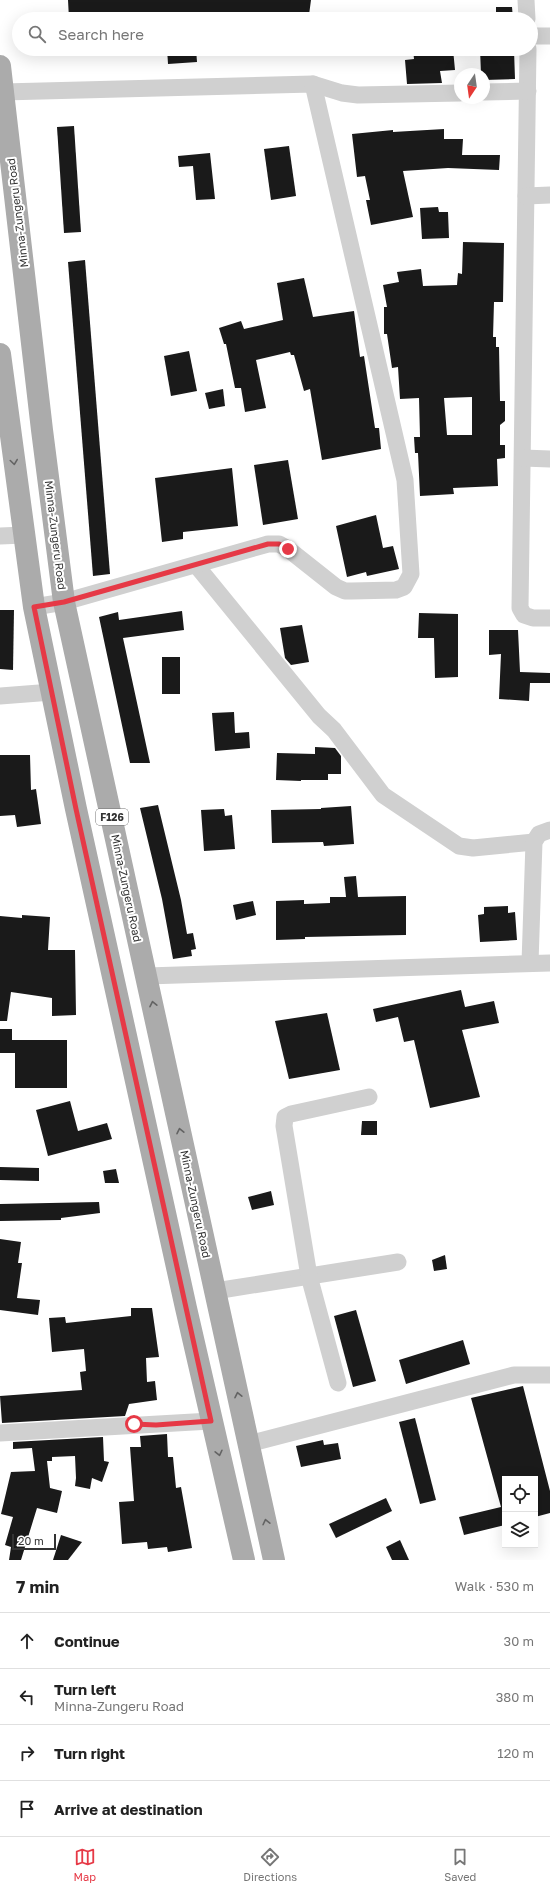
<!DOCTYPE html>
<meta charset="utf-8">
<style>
body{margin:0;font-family:"Golos Text",sans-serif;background:#f6f6f6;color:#222}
.controls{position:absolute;right:12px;bottom:12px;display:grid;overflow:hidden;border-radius:0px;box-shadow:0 4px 16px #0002}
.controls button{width:36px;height:36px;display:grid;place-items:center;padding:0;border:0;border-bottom:1px solid #e0e0e0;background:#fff;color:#222;font:20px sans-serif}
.compass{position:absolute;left:454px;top:68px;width:36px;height:36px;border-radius:50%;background:#fff;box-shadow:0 4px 16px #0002;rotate:193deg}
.scale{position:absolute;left:12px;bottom:10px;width:44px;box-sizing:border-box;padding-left:4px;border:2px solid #333;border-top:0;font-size:11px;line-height:14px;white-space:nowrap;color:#333;-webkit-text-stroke:3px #fff;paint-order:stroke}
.stop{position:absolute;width:12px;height:12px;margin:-9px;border:3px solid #e63946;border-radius:50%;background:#fff}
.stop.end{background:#e63946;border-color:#fff;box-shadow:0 1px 4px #0008}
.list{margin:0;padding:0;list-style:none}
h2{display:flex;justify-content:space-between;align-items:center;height:52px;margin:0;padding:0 16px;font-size:17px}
h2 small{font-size:13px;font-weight:400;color:#767676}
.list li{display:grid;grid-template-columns:26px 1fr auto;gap:12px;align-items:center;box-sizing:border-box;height:56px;padding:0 16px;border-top:1px solid #e0e0e0}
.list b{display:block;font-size:15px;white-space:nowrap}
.list p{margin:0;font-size:13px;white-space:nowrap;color:#767676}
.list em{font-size:13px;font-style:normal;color:#767676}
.icon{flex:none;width:22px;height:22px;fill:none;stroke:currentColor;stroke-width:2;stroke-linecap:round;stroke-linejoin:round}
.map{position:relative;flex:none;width:550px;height:1560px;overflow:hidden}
.search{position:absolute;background:#fff;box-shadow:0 4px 16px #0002;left:12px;right:12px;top:12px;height:44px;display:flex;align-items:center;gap:10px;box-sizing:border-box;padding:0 14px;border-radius:22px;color:#767676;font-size:15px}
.sheet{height:276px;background:#fff}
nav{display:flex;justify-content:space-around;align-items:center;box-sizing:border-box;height:56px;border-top:1px solid #e0e0e0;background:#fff;font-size:11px;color:#767676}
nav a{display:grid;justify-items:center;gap:2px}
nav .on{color:#e63946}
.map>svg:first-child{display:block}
.building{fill:#1a1a1a;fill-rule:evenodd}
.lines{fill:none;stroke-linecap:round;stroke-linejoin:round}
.street{stroke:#d0d0d0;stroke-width:17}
.primary{stroke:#ababab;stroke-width:22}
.oneway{stroke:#636363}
.route{stroke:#e63946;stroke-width:5}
.labels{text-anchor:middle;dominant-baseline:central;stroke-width:4;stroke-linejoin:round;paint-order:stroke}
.shield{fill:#fff;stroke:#707070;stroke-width:1}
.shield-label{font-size:10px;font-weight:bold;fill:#333}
.street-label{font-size:11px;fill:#333;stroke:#fff}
</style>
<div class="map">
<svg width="550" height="1560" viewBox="0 0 550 1560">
<rect width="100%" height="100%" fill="#fff"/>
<g class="building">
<path d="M68 0H311L309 15 296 13 297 19H169V15L116 19H69Z"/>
<path d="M496 7H512L513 19H496Z"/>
<path d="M167 49H196L197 62 168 64Z"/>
<path d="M413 49H453L455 70 440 71 442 83 407 84 405 60 414 59Z"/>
<path d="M480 49 514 50 515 79 484 80V74H481Z"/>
<path d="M74 126 81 232 64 233 57 127Z"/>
<path d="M444 129V139H463L462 155H500L499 170 448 168 403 171 413 217 371 225 366 200H370L365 176 357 177 352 134 393 130V132Z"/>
<path d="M289 146 296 196 271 200 264 149Z"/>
<path d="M210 153 215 199 196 200 193 166 179 167 178 156Z"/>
<path d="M438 207 439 212H448L449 238 422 239 420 208Z"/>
<path d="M463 242 504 243 503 302H494L493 337H496V347H499L500 401H505V421L500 425V445H505V458L497 459 498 486 453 488 454 494 420 496 418 453H415L414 437H420L419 398 400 399 398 367 392 368 387 334H384V307H387L383 285 399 282 397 272 421 269 423 286 457 285 458 273 462 274ZM472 397V435H447L444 398Z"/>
<path d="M85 260 110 574 93 576 68 262Z"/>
<path d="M304 278 313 317 354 311 360 357 364 356 375 428H379L381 449 322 460 310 389 304 391 294 355H291L290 352 256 360 266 408 245 412 241 388H235L226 344H224L219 328 241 321 244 329 283 320 277 283Z"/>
<path d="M189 351 197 391 171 396 164 356Z"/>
<path d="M223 389 225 406 209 409 205 393Z"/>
<path d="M288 460 298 519 263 525 254 465Z"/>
<path d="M232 468 238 526 183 532V539L162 542 155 478Z"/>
<path d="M376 515 383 548 393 546 399 569 367 576 366 572 347 577 336 526Z"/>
<path d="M0 610H14L13 670 0 669Z"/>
<path d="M182 611 184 630 123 638 150 763H130L99 617 118 612 119 620Z"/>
<path d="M419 613 458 614V677L435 678 434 638H418Z"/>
<path d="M302 625 309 662 291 665 285 658 280 628Z"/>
<path d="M489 630H518L520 672 550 673V683H530L529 701 499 699 501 654 489 655Z"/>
<rect x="162" y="657" width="18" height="37"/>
<path d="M234 712 235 733 249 732 250 748 215 751 212 713Z"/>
<path d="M315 747 335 748 341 756V774H328V780H301V781L276 780 277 753 315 754Z"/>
<path d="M0 755H30L31 790 36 789 41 824 17 827 15 815 0 816Z"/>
<path d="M158 805 181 900 187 934 193 933 196 949 191 950 192 956 173 959 162 899 140 808Z"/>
<path d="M351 806 354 844 324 846 323 842 272 843 271 810 321 809V808Z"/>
<path d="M224 809 225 816 232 815 235 849 204 851 201 810Z"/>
<path d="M356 876 358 897 406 896V935L305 937V939L276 940V901L304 900V904L330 903V897H346L344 877Z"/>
<path d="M253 901 256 915 236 920 233 905Z"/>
<path d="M508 906V913L515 912 517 940 480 942 478 915 484 914V907Z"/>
<path d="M22 915 50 917 48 950H75L76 1015 52 1016V998L11 992 7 1021H0V916L22 918Z"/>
<path d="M461 990 465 1007 494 1001 499 1023 462 1030 480 1097 430 1108 414 1040 404 1042 398 1017 376 1022 373 1009Z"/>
<path d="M327 1013 340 1070 289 1079 275 1021Z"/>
<path d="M0 1029H12V1040H67V1088H15V1053H0Z"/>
<path d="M70 1101 78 1131 107 1123 112 1139 48 1156 36 1110Z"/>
<path d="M362 1121H377V1135H361Z"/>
<path d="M0 1167 39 1168V1181L0 1180Z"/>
<path d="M116 1169 119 1183H105L103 1171Z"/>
<path d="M271 1191 274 1205 252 1210 248 1197Z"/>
<path d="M99 1202 100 1213 61 1218V1220L0 1221V1204Z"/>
<path d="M0 1239 21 1242 18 1263H22L17 1298 40 1300 38 1315 0 1310Z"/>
<path d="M445 1255 447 1269 434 1271 432 1260Z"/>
<path d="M131 1308H152L159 1357 146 1358 147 1382 155 1381 157 1400 129 1404 125 1416 2 1423 0 1396 82 1390 80 1372 86 1371 84 1349 52 1352 49 1318 65 1317 66 1323 131 1316Z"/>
<path d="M356 1310 376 1381 353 1387 334 1316Z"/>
<path d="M463 1340 470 1364 406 1384 399 1360Z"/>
<path d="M523 1386 550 1491V1513L535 1517V1478L505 1479V1525L464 1535 459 1517 501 1507 471 1398Z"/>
<path d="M415 1418 436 1500 420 1504 399 1422Z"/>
<path d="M167 1434 168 1457H173L176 1488 181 1487 192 1548 168 1552 167 1547 148 1549 147 1542 122 1544 119 1502 134 1501 130 1447H141L140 1436Z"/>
<path d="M103 1437 104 1461 109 1462 102 1482 92 1478 90 1489 75 1486 76 1478 75 1456 52 1457V1461H47L50 1488 62 1491 57 1513 37 1508 21 1560H9L11 1547 5 1545 13 1517 1 1514 11 1472 35 1471 32 1448 13 1449V1442Z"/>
<path d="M323 1440 324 1445 338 1443 341 1459 301 1467 296 1446Z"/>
<path d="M386 1498 392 1511 336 1538 329 1524Z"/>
<path d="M61 1535 82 1542 68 1560H53Z"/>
<path d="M400 1540 409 1560H392L386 1547Z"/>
</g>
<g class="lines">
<g class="street">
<path d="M526 0 527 19"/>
<path d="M531 36H550"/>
<path d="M528 49 520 608 524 615 533 618H550"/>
<path d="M3 92 313 84 342 93 358 95 460 93"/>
<path d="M484 92 528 91"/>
<path d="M526 196 550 195"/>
<path d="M523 458 550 459"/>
<path d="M0 536 24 535"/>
<path d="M196 565 319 716 334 730 383 795 459 846 473 848 534 842"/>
<path d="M34 607 64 602 268 544H279L288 549 336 587 345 591H352L396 590 404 587 411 574 405 480 313 84"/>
<path d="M0 696 52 692"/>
<path d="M530 963 534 842 539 834 550 830"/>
<path d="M147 976 550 963"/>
<path d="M215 1291 398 1262"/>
<path d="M338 1383 309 1276 284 1126 285 1117 291 1114 369 1097"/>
<path d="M0 1433 211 1421"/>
<path d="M248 1444 514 1375H550"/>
</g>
<g class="primary">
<path d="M0 66 42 430 64 602 274 1560"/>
<path d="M0 354 34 607 76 809 186 1308 244 1560"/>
</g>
</g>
<defs><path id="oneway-chevron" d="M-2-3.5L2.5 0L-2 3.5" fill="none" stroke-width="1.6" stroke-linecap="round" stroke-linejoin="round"/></defs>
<g class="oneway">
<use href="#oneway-chevron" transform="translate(14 462) rotate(82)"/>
<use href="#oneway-chevron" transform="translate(153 1004) rotate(-102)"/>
<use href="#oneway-chevron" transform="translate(180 1131) rotate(-102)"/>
<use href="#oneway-chevron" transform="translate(238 1395) rotate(-102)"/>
<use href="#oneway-chevron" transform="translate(219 1453) rotate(77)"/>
<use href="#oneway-chevron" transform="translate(266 1522) rotate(-103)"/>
</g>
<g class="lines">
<path class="route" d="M134 1424 156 1425 211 1421 76 809 34 607 64 602 268 544H279L288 549"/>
</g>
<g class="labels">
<rect class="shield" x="96" y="809" width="32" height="16" rx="3"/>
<g class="shield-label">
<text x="112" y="817">F126</text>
</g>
<g class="street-label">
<text transform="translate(17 213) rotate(-97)">Minna-Zungeru Road</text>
<text transform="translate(56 535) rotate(83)">Minna-Zungeru Road</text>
<text transform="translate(127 888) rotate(78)">Minna-Zungeru Road</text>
<text transform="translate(196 1204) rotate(78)">Minna-Zungeru Road</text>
</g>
</g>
</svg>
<div class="controls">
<button><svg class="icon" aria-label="locate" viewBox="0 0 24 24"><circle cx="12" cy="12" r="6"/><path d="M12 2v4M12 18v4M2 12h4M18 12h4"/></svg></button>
<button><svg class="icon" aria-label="layers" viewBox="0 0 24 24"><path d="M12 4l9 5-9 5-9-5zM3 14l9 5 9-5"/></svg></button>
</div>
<svg class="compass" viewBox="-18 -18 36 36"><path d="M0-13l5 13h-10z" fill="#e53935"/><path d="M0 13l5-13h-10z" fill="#767676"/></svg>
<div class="scale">20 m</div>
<div class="stop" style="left:134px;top:1424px"></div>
<div class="stop end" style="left:288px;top:549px"></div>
<div class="search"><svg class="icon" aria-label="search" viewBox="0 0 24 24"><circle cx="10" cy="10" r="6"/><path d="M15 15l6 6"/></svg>Search here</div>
</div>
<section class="sheet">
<h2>7 min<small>Walk · 530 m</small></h2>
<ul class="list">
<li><svg class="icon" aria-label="ahead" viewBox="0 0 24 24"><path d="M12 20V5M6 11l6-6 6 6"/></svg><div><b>Continue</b></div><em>30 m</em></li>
<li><svg class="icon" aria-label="left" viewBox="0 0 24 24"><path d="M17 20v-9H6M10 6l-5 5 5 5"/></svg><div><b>Turn left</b><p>Minna-Zungeru Road</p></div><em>380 m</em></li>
<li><svg class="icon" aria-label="right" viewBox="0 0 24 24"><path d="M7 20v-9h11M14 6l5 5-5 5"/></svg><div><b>Turn right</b></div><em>120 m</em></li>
<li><svg class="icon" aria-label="arrive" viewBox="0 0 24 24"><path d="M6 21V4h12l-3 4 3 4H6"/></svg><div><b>Arrive at destination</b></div></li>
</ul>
</section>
<nav>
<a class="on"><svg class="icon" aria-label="map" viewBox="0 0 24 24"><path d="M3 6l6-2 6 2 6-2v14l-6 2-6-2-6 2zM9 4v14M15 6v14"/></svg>Map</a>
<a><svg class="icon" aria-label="directions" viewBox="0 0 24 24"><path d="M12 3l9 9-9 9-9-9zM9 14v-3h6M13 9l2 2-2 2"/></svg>Directions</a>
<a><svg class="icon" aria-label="saved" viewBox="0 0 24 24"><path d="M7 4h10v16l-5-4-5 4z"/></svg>Saved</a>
</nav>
